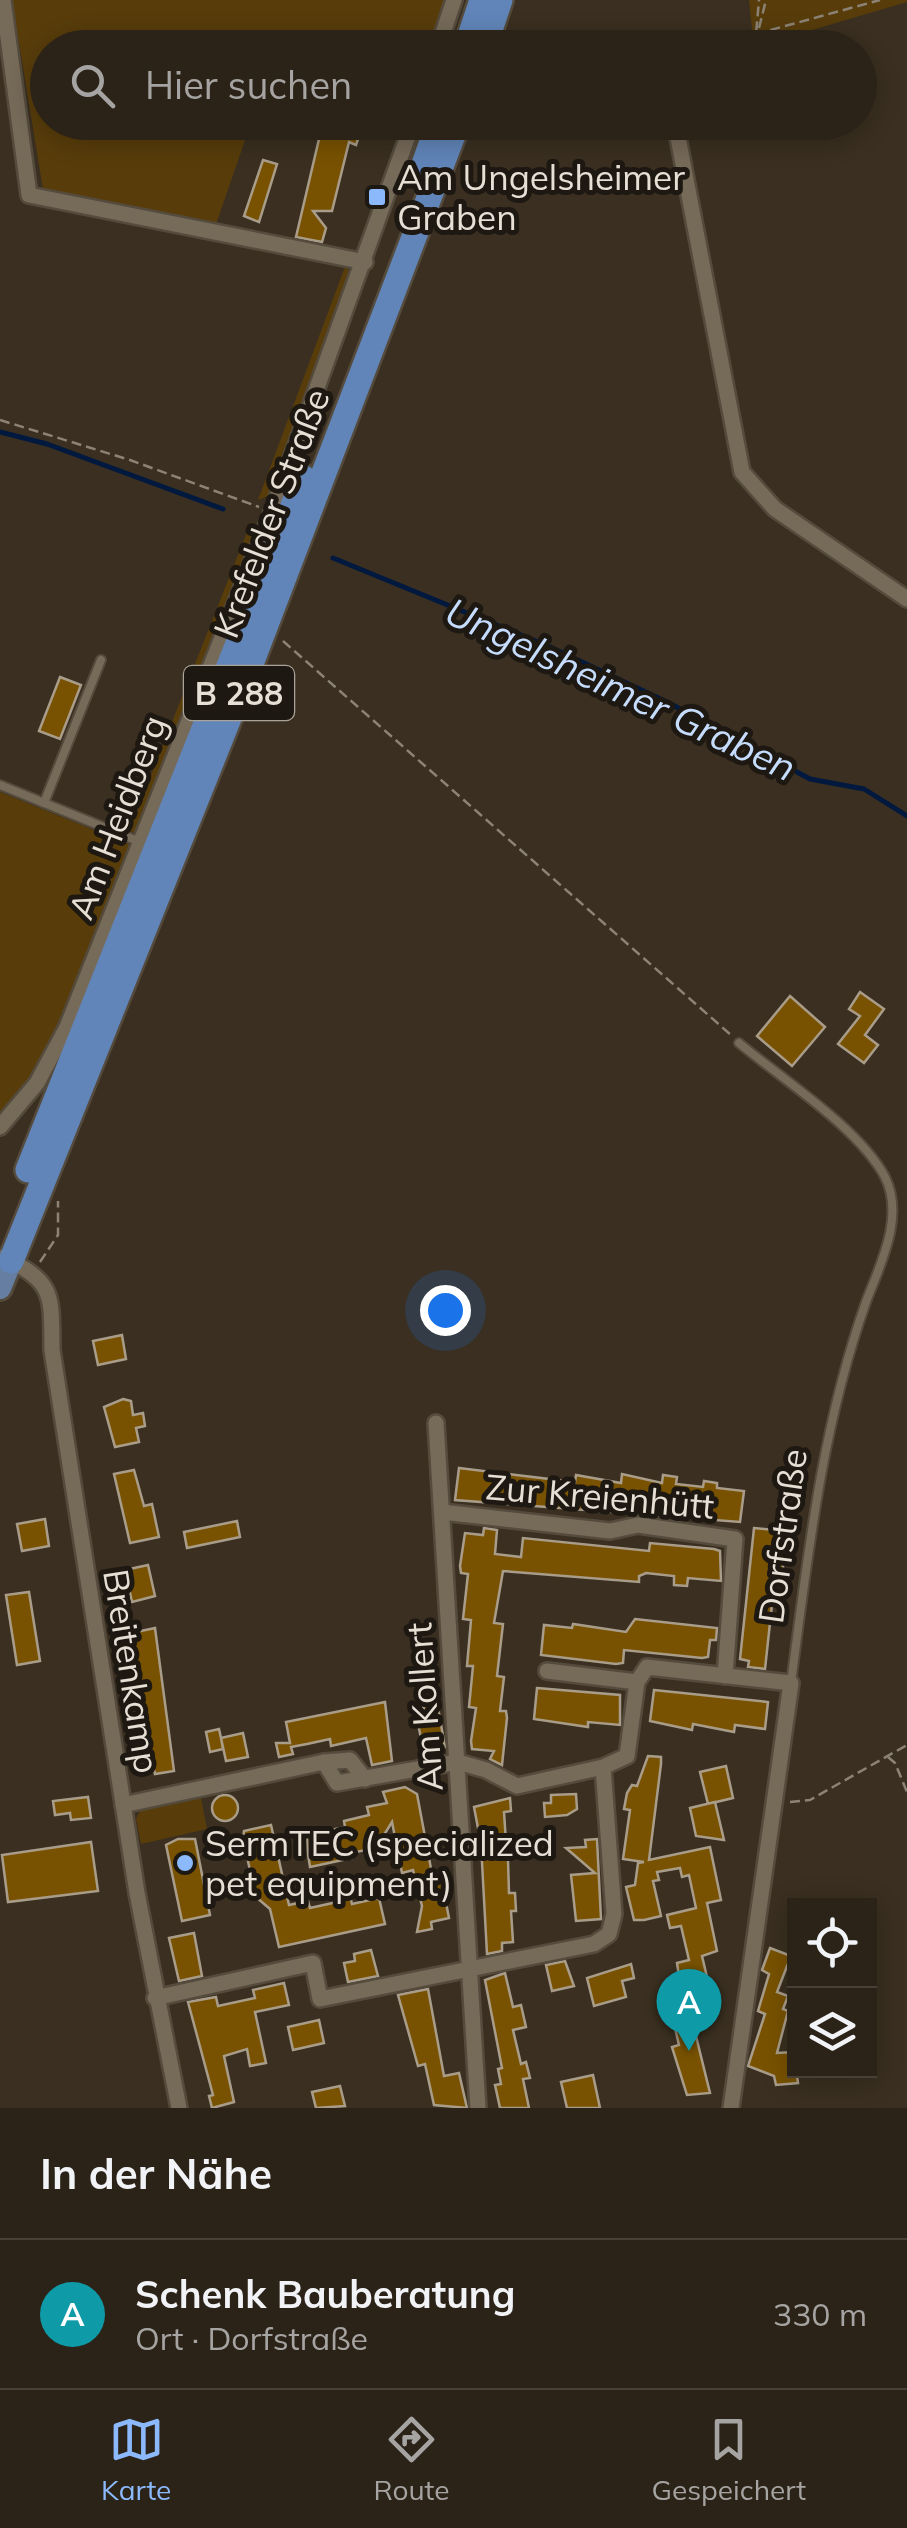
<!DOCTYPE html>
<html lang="de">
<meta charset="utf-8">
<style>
body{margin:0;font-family:Mulish,sans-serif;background:#342b21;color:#f1f3f6}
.controls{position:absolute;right:30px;bottom:30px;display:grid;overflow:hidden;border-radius:0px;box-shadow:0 5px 25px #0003}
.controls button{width:90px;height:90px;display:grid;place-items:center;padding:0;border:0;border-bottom:2px solid #484037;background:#2c2318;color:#f1f3f6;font:50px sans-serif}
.you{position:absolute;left:445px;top:1310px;width:35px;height:35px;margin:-25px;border:8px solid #fff;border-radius:50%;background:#1a73e8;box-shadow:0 0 0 15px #1a73e833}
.badge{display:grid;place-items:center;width:65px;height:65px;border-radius:50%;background:#8bb9fc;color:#fff;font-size:32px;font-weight:700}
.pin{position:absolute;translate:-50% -82px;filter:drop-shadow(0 2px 5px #0008)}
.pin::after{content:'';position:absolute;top:52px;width:35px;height:30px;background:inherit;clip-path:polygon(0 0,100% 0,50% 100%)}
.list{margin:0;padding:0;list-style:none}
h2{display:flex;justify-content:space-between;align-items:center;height:130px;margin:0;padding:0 40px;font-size:42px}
h2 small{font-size:32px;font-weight:400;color:#a6a4a2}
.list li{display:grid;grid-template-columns:65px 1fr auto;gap:30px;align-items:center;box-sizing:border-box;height:150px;padding:0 40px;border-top:2px solid #484037}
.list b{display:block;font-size:38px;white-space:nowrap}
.list p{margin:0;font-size:32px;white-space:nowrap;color:#a6a4a2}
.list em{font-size:32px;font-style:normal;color:#a6a4a2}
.icon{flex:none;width:55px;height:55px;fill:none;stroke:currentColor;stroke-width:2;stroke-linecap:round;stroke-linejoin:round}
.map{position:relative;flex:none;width:907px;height:2108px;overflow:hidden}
.search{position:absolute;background:#2c2318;box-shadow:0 5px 25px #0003;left:30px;right:30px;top:30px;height:110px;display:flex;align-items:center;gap:25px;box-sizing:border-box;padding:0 35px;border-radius:55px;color:#a6a4a2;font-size:38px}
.sheet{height:280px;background:#2c2318}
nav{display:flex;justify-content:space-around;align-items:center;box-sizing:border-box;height:140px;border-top:2px solid #484037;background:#2c2318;font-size:28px;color:#a6a4a2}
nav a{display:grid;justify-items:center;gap:5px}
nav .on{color:#8bb9fc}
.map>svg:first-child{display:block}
.green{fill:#583d0b}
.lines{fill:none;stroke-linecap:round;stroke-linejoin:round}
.stream{stroke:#01193f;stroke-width:5}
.building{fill:#785200;stroke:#a99d8a;stroke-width:2.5}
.service-casing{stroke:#544b3d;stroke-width:12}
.minor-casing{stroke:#544b3d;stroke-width:20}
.primary-casing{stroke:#544b3d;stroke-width:28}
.trunk-casing{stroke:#544b3d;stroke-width:30}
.path{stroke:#8c8376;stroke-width:2.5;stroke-dasharray:10 5;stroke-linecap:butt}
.service{stroke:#766a59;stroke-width:8}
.minor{stroke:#766a59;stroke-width:15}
.primary{stroke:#667ea1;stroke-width:22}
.trunk{stroke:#6185b9;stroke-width:25}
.poi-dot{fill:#8bb9fc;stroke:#1d1811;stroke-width:4}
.labels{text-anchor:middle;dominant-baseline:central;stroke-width:10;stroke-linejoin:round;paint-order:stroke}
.shield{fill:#1d1811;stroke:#aaa39a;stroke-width:2.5}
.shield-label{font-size:32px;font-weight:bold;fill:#e6dfd5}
.poi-label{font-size:35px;fill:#e6dfd5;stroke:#1d1811;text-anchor:start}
.street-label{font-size:35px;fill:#e6dfd5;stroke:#1d1811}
.water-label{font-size:38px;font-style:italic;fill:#c6dcfd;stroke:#1d1811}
</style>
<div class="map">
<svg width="907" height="2108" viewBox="0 0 907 2108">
<rect width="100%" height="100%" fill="#3a2f20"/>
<g class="green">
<path d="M12 0H445L429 47H331L280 37 276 48H48V122L251 123 214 230 57 197 43 189Z"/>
<path d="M749 0H907V2L754 47Z"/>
<path d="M346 264 351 277 271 495 258 500Z"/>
<path d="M251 522 258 526 136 833 129 831Z"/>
<path d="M0 792 131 845 42 1062 0 1115Z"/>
<path d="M201 1798 207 1829 141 1844 136 1819 140 1811Z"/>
</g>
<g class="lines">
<g class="stream">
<path d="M0 432 47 444 223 509"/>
<path d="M333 558 550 647 669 703 810 779 864 789 907 816"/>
</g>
</g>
<g class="building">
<path d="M323 122H364L356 145 349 142 332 211H313L326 228 322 242 296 237Z"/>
<path d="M263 160 277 164 259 222 244 216Z"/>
<path d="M60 677 81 685 60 739 39 731Z"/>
<path d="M860 992 884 1009 865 1035 878 1045 864 1063 838 1044 860 1016 849 1009Z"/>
<path d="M790 996 825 1027 792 1066 757 1036Z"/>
<path d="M122 1335 126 1359 98 1365 93 1341Z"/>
<path d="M123 1399 131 1401 133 1415 143 1413 145 1426 136 1428 139 1442 115 1447 104 1407Z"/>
<path d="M459 1468 575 1482 576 1475 621 1483 622 1474 662 1483 663 1475 677 1477 676 1484 703 1487 704 1481 717 1483V1488L744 1491 740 1522 455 1500Z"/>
<path d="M134 1470 144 1506 152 1504 159 1537 130 1543 114 1474Z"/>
<path d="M45 1519 49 1546 22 1551 17 1524Z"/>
<path d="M237 1521 240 1537 187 1548 184 1532Z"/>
<path d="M484 1528 497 1530 495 1554 521 1557 523 1538 649 1551 650 1543 714 1549 720 1551 721 1581 688 1578 687 1586 674 1585V1576L646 1573 639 1576V1582L503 1571 494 1623 503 1624 497 1676 504 1677 500 1711H506L507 1718 502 1765 490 1759 494 1751 472 1749 471 1741 476 1708 469 1707 473 1666H467L471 1620 463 1619 468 1574 461 1573 460 1566 465 1533 483 1535Z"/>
<path d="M754 1528 783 1531V1578L775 1577 765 1669 748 1667 749 1661 740 1659Z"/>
<path d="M148 1565 155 1596 132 1602 125 1570Z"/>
<path d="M29 1592 40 1661 17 1665 6 1595Z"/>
<path d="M635 1619 717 1628 716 1640H710L708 1657 702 1658 624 1650 623 1663 616 1664 541 1655 544 1625 572 1628 573 1624 626 1632Z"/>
<path d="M155 1628 174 1771 155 1774 139 1708 131 1633Z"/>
<path d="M537 1688 620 1695V1725L588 1722V1727L534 1719Z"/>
<path d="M654 1690 768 1702 765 1729 735 1725 734 1732 693 1724 692 1730 650 1721Z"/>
<path d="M385 1702 392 1761 372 1765 366 1738 331 1746 330 1739 307 1744 291 1747 293 1754 279 1757 276 1743H290L286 1722Z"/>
<path d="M437 1702 445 1747 424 1752 418 1724 427 1722 423 1705Z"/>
<path d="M219 1729 221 1738 243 1733 248 1757 226 1761 221 1738 223 1749 210 1752 206 1732Z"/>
<path d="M648 1756 661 1757V1764L649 1860 710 1847 721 1900 707 1903 717 1951 702 1956 712 1998 700 2001 702 2007 684 2010 677 1963 689 1960 681 1926 670 1928 667 1915 696 1908 689 1875 682 1877 680 1868 657 1872 659 1880 653 1881 661 1916 644 1920H634L626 1887 635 1885 638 1863 644 1862 623 1859 630 1810 624 1809 627 1793 632 1785 637 1786Z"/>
<path d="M726 1766 733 1798 708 1804 700 1772Z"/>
<path d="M405 1787 417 1794 432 1874 440 1872 449 1918 431 1922 432 1929 417 1932 422 1906 413 1870 402 1873 392 1822 376 1848 351 1853 352 1858 310 1867 308 1854 307 1835 345 1827 344 1821 369 1815 367 1807 387 1803 383 1792Z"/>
<path d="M576 1794 577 1809 567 1815 545 1817 544 1803H551V1795Z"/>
<circle cx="225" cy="1808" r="13"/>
<path d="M88 1797 91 1818 71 1820 70 1813 55 1815 53 1801Z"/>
<path d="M510 1798 511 1811 504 1812 506 1842H512L514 1859 508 1860 509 1893H515L516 1911H511L513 1942 502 1943V1951L487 1954 481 1844 474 1807Z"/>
<path d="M715 1802 724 1840 696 1836 690 1808Z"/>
<path d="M271 1825 289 1905 308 1901 310 1908 337 1902 335 1895 349 1892 352 1904 379 1898 385 1924 279 1947 270 1909 256 1897 243 1839 244 1831Z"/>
<path d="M178 1839H195L210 1915 182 1921 166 1845Z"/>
<path d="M597 1839 601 1919 576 1921 571 1875 595 1873 566 1848 586 1847 585 1840Z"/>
<path d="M91 1842 98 1891 8 1902 2 1855Z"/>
<path d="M194 1933 202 1976 179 1981 169 1938Z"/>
<path d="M770 1948 791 1956 777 1992 788 1996 783 2009 788 2011 777 2053 794 2052 798 2083 776 2085 774 2076 748 2066 765 2014 758 2011 769 1974 762 1970Z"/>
<path d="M371 1950 378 1976 348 1982 344 1963 355 1961 354 1954Z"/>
<path d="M565 1961 574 1986 552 1991 546 1965Z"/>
<path d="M631 1964 634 1978 622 1981 626 1997 594 2006 587 1978Z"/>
<path d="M505 1973 513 2007 521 2005 526 2027 513 2030 521 2064 526 2062 530 2078 523 2079 529 2108H500L495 2085 501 2084 498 2069 502 2068 485 1980Z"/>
<path d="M284 1983 289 2005 255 2012 266 2063 250 2066 247 2049 224 2056 234 2102 212 2108 209 2096 213 2095 188 2002 216 1997 218 2006 255 1998 253 1990Z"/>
<path d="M428 1989 444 2076 459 2073 467 2108 434 2105 425 2064 418 2066 398 1995Z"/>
<path d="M319 2020 324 2043 293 2050 288 2027Z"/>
<path d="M692 2020 710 2093 687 2095 672 2047 679 2045 674 2024Z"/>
<path d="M593 2075 600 2108H567L561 2082Z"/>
<path d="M340 2086 345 2106 316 2108 312 2092Z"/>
</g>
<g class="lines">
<defs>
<g id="service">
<path d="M0 785 140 842"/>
<path d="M44 803 101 660"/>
<path d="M739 1043C782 1079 859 1128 885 1177 905 1217 880 1265 866 1302 822 1426 808 1554 791 1683"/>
</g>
<g id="minor">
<path d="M3 0 29 195 365 262"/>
<path d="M438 48 454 0"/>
<path d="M675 122 742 472 775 509 907 599"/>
<path d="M0 1127 37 1083 67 1027 272 512 413 122"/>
<path d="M4 1257C56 1284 51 1295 52 1350L137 1893 179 2108"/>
<path d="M436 1423 478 2108"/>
<path d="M442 1512 610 1531 638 1525 735 1539 725 1676"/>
<path d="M547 1671 637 1682"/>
<path d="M324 1762 337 1783 458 1762 486 1770 517 1786 603 1767 627 1756 637 1682 647 1667 791 1683 731 2108"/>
<path d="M123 1805 324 1762 350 1760 365 1779"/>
<path d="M155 1998 313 1963 320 1999 594 1944 609 1934 614 1914 603 1767"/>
</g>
<path id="primary" d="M0 1288 11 1261"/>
<g id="trunk">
<path d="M466 48 482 0"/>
<path d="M484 48 500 0"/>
<path d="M422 170 439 122"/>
<path d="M28 1170 304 478"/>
<path d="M11 1261 254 656 458 122"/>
</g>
</defs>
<use href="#service" class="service-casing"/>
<use href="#minor" class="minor-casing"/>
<use href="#primary" class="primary-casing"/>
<use href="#trunk" class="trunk-casing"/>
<g class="path">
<path d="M759 28 766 0"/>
<path d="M756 34 880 0"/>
<path d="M716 48 756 34 759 0"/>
<path d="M0 420 130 460 259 507"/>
<path d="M283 641 731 1035"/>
<path d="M40 1262 58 1235V1201"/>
<path d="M888 1757 895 1763 907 1792"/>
<path d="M790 1802 810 1800 907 1745"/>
</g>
<use href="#service" class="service"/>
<use href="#minor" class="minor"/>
<use href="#primary" class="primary"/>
<use href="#trunk" class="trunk"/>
</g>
<g class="poi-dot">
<rect x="367" y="187" width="20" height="20" rx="5"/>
<circle cx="185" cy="1863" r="10"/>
</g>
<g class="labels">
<rect class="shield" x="184" y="666" width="110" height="54" rx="8"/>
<g class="shield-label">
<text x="239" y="693">B 288</text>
</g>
<g class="poi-label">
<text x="397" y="177">Am Ungelsheimer<tspan x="397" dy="40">Graben</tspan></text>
<text x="205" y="1843">SermTEC (specialized<tspan x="205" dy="40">pet equipment)</tspan></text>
</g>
<g class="street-label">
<text transform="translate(271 513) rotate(-69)">Krefelder Straße</text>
<text transform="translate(117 817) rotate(-69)">Am Heidberg</text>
<text transform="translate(600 1496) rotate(5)">Zur Kreienhütt</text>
<text transform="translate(782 1536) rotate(-82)">Dorfstraße</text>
<text transform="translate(132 1671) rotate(81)">Breitenkamp</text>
<text transform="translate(424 1707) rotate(-94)">Am Kollert</text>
</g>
<g class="water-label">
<text transform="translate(621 689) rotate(25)">Ungelsheimer Graben</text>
</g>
</g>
</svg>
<div class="controls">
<button><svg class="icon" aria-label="locate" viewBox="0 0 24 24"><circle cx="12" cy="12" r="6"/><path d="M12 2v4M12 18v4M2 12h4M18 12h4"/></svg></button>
<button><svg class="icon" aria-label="layers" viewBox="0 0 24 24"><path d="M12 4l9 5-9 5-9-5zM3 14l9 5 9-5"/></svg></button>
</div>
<div class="you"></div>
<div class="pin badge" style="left:689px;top:2051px;background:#0f9aa8">A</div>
<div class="search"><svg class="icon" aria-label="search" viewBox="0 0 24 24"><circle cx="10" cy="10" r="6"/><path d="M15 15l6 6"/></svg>Hier suchen</div>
</div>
<section class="sheet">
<h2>In der Nähe<small></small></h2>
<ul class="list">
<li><span class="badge" style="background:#0f9aa8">A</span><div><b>Schenk Bauberatung</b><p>Ort · Dorfstraße</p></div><em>330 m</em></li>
</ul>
</section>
<nav>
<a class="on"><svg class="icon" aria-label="map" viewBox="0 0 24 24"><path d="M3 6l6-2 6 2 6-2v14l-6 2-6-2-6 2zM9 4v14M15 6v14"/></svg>Karte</a>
<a><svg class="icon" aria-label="directions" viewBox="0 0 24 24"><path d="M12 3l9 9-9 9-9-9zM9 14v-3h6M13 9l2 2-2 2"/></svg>Route</a>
<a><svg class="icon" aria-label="saved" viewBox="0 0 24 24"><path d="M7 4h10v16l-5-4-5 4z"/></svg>Gespeichert</a>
</nav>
